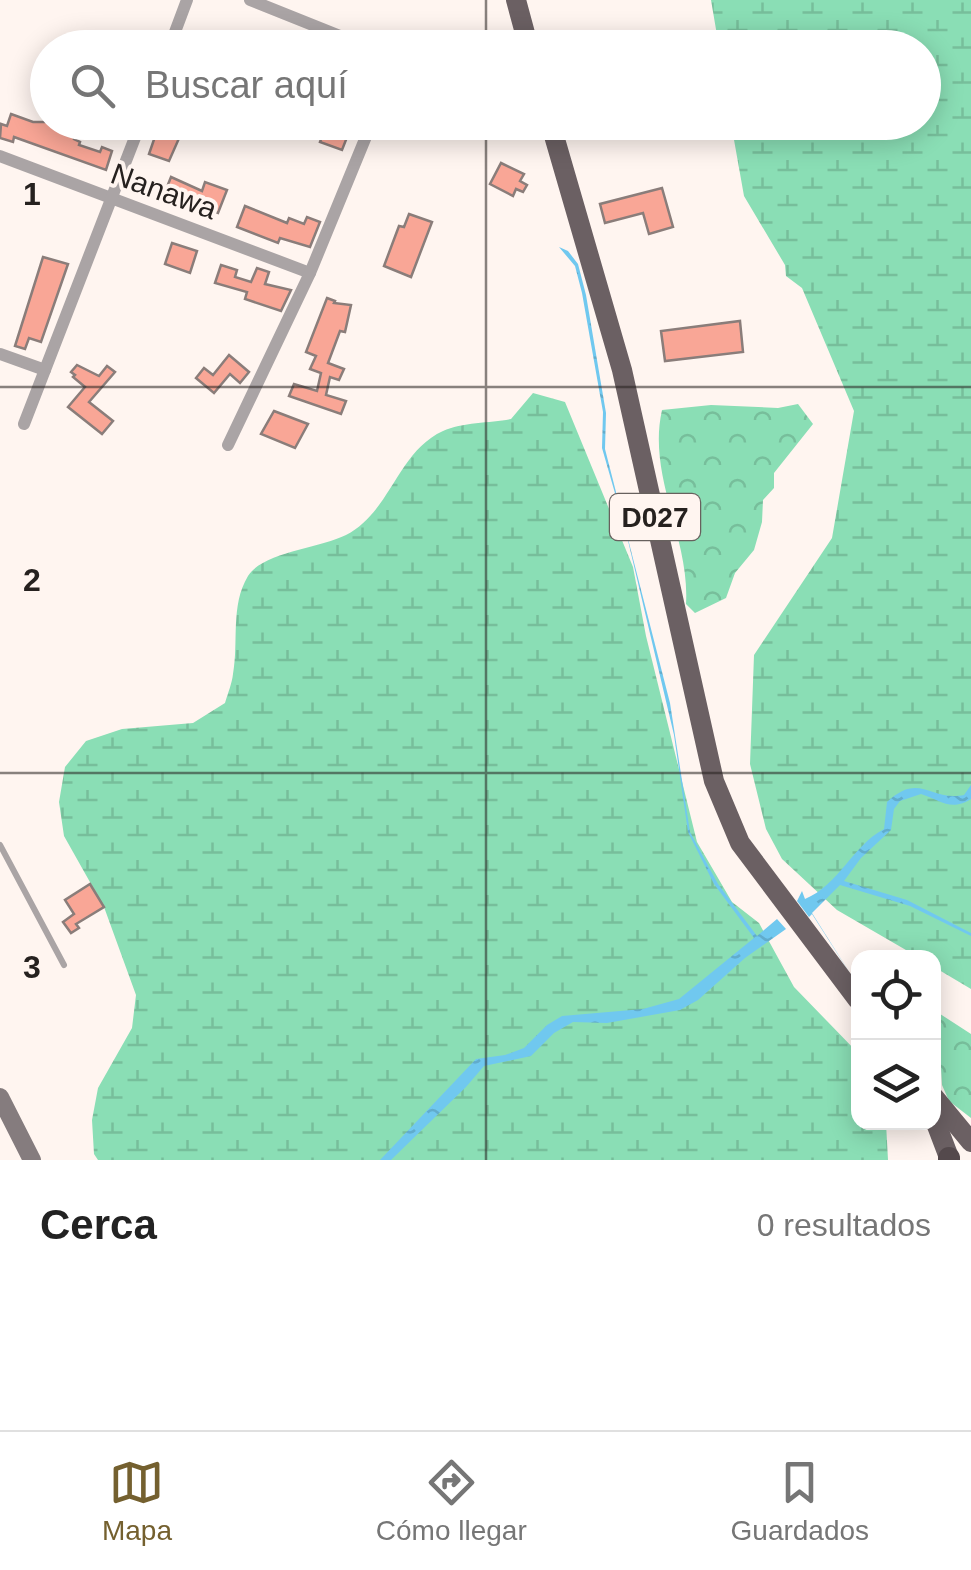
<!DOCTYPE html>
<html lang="es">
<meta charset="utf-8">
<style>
body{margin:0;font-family:Arial,sans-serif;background:#f6f6f6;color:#222}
.controls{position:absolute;right:30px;bottom:30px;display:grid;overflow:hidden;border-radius:20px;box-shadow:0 5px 25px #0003}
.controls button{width:90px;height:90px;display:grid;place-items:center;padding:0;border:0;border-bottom:2px solid #e0e0e0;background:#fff;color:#222;font:50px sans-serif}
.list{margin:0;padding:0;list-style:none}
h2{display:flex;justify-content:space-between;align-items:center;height:130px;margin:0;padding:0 40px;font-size:42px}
h2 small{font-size:32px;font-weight:400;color:#767676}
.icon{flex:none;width:55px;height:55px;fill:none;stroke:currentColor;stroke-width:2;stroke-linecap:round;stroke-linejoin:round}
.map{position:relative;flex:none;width:971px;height:1160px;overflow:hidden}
.search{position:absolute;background:#fff;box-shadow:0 5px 25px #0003;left:30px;right:30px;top:30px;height:110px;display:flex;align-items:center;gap:25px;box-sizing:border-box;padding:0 35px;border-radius:55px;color:#767676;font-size:38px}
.sheet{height:270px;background:#fff}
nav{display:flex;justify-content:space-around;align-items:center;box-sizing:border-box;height:140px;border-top:2px solid #e0e0e0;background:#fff;font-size:28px;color:#767676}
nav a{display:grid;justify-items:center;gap:5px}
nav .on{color:#74602f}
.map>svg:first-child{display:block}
.forest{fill:url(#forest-crowns)}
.wetland{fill:url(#wetland-marsh)}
.water{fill:url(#water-ripples)}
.building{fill:#f9a696;stroke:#8a7d7a;stroke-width:2.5}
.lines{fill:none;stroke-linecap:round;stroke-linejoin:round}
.lane{stroke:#aaa4a5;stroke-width:6}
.street{stroke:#aaa4a5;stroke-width:12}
.secondary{stroke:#857c7e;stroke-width:18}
.primary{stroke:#6b6063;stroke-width:20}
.highway{stroke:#54494c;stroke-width:22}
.grid{fill:none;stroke:#26211f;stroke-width:2.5;stroke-opacity:0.55}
.labels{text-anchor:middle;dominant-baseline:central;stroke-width:8;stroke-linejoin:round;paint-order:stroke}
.shield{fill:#fff5f0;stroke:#67615e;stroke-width:2.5}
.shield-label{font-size:28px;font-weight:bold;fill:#26211f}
.street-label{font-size:30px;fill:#26211f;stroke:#fff5f0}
.grid-label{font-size:32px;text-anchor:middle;font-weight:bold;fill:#26211f;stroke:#fff5f0;stroke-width:8;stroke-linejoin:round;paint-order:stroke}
</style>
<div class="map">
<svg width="971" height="1160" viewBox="0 0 971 1160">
<defs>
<pattern id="forest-crowns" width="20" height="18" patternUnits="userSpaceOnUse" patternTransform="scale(2.5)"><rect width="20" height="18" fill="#8adeb5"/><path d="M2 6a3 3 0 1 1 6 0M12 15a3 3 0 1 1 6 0" fill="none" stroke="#77be9b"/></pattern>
<pattern id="wetland-marsh" width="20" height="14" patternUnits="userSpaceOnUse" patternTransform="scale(2.5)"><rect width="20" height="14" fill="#8adeb5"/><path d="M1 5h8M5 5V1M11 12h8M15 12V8" fill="none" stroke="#77be9b"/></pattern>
<pattern id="water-ripples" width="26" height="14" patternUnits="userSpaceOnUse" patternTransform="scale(2.5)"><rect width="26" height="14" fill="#70c8ef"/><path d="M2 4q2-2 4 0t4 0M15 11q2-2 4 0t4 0" fill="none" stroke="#61accc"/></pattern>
</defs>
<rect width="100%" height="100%" fill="#fff5f0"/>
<g class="forest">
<path d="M798 404 813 424 774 473V488L763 500 762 522 754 550 735 573 726 598 695 613 686 604C690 538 647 476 662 410L711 405 778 408Z"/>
<path d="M934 1010 971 1034V1118L949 1101 942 1085 941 1068 934 1050Z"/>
</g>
<g class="wetland">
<path d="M711 0H971V989L934 967V958L918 957 837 910 782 859 766 829 750 764 754 655 832 538 854 411 802 288 786 276 785 265 744 196 731 123 924 122V48L719 47Z"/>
<path d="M533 393 565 402 633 567 646 636 697 842 732 902 759 923 794 987 858 1053V1122L886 1123 888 1160H98L94 1154 92 1120 98 1088 132 1028 136 995 104 907 64 836 59 802 65 767 86 741 122 729 193 723 225 703C228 693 232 683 233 674 239 641 230 606 248 576 263 552 320 548 346 535 391 512 397 452 443 431 462 422 491 423 511 419Z"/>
</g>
<g class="water">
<path d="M559 247 568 251 578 264 586 295 606 413 605 449 670 703 690 832 718 884 757 936 777 919 786 929 745 958 698 1000 680 1010 607 1023 573 1022 554 1033 531 1056 484 1066 466 1087 391 1160H380L476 1059 505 1055 524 1048 547 1025 562 1016 643 1009 679 999 754 938 714 884 688 832 674 735 625 528 602 448 603 412 582 293 575 266Z"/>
<path d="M971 785V799C950 812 941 800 921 794L900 801 894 809 891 830 861 858 844 881 907 900 971 933V936L910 906 840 885 812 913 858 986 812 914 809 917 797 901 802 891 805 899C839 885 852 846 884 829L887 802C920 771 930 802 964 795Z"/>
</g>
<g class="building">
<path d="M11 114 33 122H79L74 139 80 142 79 145 100 152 102 147 112 151 106 170 14 137 13 142 0 138 1 124 7 126Z"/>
<path d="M160 122 184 127 169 161 149 154Z"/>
<path d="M327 122H353L342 150 320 142Z"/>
<path d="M501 163 524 174 520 181 527 185 523 192 516 189 513 196 490 184Z"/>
<path d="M171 177 202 191 205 182 227 190 218 213 192 204 191 207 179 203 181 198 165 192Z"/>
<path d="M662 188 673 227 649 234 643 213 605 223 600 204Z"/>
<path d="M245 206 287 223 289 218 304 224 307 217 320 222 310 247 280 238 278 243 237 227Z"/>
<path d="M409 214 432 222 411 277 384 266 399 226 404 227Z"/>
<path d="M172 243 197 251 190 273 165 264Z"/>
<path d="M43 257 68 264 41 342 29 338 25 349 15 346Z"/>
<path d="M221 265 237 270 235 277 251 282 257 268 269 272 265 284 291 290 281 311 245 299 247 292 215 283Z"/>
<path d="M327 298 335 301 334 303 351 305 345 332 340 331 328 363 344 369 339 380 330 377 326 395 346 401 341 414 289 396 294 384 317 391 321 373 310 369 316 356 306 352Z"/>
<path d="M740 321 743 352 665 361 661 331Z"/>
<path d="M229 355 249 372 240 383 230 374 214 393 196 378 204 368 213 375Z"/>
<path d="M77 365 99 376 107 366 115 372 89 402 113 421 102 434 68 407 85 387 73 377 75 375 71 372Z"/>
<path d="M274 411 308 424 295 448 261 434Z"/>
<path d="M90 884 104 907 76 924 79 928 71 933 63 922 74 914 65 900Z"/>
</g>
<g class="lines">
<path class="lane" d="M0 845 64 965"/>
<g class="street">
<path d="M250 0 370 48"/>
<path d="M169 48 187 0"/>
<path d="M0 156 310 273"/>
<path d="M0 354 45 370"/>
<path d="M24 424 141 122"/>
<path d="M228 445 310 273 372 122"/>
</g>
<path class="secondary" d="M0 1097 32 1160"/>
<g class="primary">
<path d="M516 0 529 48"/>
<path d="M550 122 622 370 714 781 740 843 858 1000"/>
<path d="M934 1097 971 1142"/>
<path d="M934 1118 950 1160"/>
</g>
<path class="highway" d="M949 1160V1158"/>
</g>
<path class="grid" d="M486 0V48M486 122V1160M0 387H971M0 773H971"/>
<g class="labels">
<rect class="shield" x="610" y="494" width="90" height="46" rx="8"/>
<g class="shield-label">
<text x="655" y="517">D027</text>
</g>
<g class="street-label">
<text transform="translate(164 191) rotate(20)">Nanawa</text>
</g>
</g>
<g class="grid-label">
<text x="32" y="205">1</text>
<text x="32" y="591">2</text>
<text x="32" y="978">3</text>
</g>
</svg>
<div class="controls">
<button><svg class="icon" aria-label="locate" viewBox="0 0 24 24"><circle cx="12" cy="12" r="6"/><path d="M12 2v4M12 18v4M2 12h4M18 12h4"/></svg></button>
<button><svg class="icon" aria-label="layers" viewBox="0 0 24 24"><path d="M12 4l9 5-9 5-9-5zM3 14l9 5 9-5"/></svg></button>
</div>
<div class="search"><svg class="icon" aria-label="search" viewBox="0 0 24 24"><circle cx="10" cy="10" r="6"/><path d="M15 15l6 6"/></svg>Buscar aquí</div>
</div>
<section class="sheet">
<h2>Cerca<small>0 resultados</small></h2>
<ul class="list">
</ul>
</section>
<nav>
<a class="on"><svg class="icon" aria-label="map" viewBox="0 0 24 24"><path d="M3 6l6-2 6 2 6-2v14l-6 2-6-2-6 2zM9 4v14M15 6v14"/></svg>Mapa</a>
<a><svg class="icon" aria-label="directions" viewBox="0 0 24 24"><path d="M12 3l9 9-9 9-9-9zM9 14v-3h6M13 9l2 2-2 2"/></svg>Cómo llegar</a>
<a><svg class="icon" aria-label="saved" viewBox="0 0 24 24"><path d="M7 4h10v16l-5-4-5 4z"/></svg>Guardados</a>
</nav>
